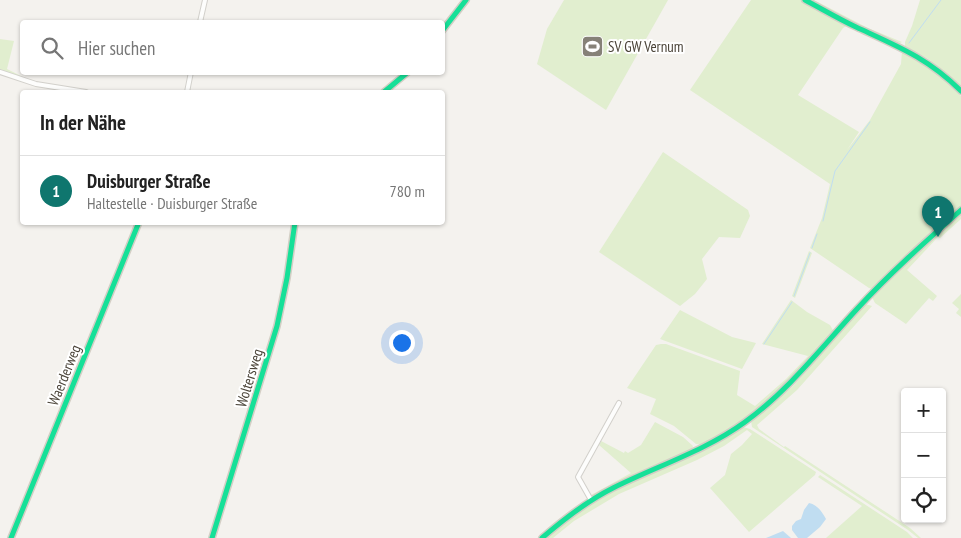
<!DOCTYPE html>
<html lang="de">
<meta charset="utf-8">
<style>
body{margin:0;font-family:"PT Sans Narrow",sans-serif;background:#f2f2f2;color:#222}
.controls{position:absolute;right:15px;bottom:15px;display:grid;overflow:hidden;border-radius:5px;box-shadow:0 1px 4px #0004}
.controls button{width:45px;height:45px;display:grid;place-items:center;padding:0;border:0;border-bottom:1px solid #e0e0e0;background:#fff;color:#222;font:25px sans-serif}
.you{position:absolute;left:401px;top:342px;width:18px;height:18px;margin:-12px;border:4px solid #fff;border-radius:50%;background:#1a73e8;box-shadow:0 0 0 8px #1a73e833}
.badge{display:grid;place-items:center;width:32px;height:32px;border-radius:50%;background:#0f766e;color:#fff;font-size:16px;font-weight:700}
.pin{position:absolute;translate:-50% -41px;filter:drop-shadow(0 1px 2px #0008)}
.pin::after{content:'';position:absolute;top:26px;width:18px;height:15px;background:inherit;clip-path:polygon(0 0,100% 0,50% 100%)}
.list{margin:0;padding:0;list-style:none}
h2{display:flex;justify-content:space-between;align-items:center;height:65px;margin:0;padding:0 20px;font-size:21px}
h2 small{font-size:16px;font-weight:400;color:#767676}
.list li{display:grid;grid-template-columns:32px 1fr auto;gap:15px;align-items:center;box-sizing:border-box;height:70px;padding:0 20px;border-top:1px solid #e0e0e0}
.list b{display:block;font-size:19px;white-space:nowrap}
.list p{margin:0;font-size:16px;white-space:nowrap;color:#767676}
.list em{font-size:16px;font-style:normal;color:#767676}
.icon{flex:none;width:28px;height:28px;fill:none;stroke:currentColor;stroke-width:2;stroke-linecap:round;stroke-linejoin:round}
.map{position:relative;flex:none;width:961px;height:538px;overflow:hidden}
.search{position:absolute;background:#fff;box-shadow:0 1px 4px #0004;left:20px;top:20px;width:425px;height:55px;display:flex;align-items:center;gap:12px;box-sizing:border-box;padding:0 18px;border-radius:5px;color:#767676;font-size:19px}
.panel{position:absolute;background:#fff;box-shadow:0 1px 4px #0004;left:20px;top:90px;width:425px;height:135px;border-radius:5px}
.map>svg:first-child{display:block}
.green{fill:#e1eecf}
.water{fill:#c0ddf1}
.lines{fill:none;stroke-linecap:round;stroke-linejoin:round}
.stream{stroke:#c0ddf1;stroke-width:1}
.street-casing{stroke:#d2d0cb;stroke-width:6}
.fast-casing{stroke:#d3cfc5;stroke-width:8}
.street{stroke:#fdfdfc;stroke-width:4}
.fast{stroke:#16e098;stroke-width:5}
.labels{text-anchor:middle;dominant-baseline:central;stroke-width:4;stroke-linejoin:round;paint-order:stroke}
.poi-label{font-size:15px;fill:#4b4439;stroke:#fff;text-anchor:start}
.street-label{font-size:15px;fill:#4b4439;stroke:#fff}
</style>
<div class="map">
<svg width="961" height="538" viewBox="0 0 961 538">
<rect width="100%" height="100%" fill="#f4f2ee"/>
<g class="green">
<path d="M564 0H668L606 110 537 64 547 29Z"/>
<path d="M751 0H801L848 25 843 28 798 95 859 132 847 150 870 120 901 64 902 51 934 71 961 96V206L873 289 869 288 810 248 822 218 830 184 690 90Z"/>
<path d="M810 0H814L868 28 902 42 900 43 862 27Z"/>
<path d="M920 0H961V87L930 60 905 46V42L912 26Z"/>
<path d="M0 39 14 41 7 69 23 77 0 70Z"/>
<path d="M663 152 748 210 750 216 740 238 719 237 702 259 707 279 695 294 680 306 599 252Z"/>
<path d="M961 213V219L940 238 938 237 907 270 937 296 933 301 929 298 906 324 875 303 872 297Z"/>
<path d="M809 251 812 253 795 298 792 296Z"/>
<path d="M961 294V317L956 313 959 309 952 303Z"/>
<path d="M791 300 807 312 830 325 834 332C819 349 805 366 790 381 764 408 733 428 702 445L696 444 674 426 650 414 656 399 627 388 656 345 661 344H666L740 371 737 395 755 406 786 379 808 356 762 344Z"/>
<path d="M865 304 872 306 797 390 757 425 759 429 784 447 785 446 910 528 921 538H918L908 530 752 427 751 421 793 386Z"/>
<path d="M680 310 732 337 756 343 742 369 660 339Z"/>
<path d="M655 422 683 437 693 446 691 451 614 485 593 496 591 495 631 473 599 445 601 441 624 453 625 451 628 453 641 445Z"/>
<path d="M743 427 750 429 816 472 815 475 749 532 710 488 725 475 731 454 742 445 752 434 747 430 724 446 697 460 619 494 574 521 553 538H545L570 518 595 500 633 481 701 451Z"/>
<path d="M820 475 907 532 913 538H826L862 506 818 477Z"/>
</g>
<g class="water">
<path d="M809 503C818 505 822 512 826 519L820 527 807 538H798L792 530V526L796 521 801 519 804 510Z"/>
<path d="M783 531 791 538H766Z"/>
</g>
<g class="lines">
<g class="stream">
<path d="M909 43 941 0"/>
<path d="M823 221 835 171 870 122"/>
<path d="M812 248 817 234"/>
<path d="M794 296 810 253"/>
<path d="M764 344 792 302"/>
</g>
<defs>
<g id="street">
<path d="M200 22 205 0"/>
<path d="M0 72 36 84 86 92"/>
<path d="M187 92 191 72"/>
<path d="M591 500 578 477 619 403"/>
</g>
<g id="fast">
<path d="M805 0C822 9 839 19 856 27 897 46 928 58 961 91"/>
<path d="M442 31 466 0"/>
<path d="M384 92 408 72"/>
<path d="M11 538 139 222"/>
<path d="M212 538 277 326 287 278 295 222"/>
<path d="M542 538C564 519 587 501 613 488 657 466 705 451 745 422 788 391 821 348 857 309 889 274 925 242 961 210"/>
</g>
</defs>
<use href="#street" class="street-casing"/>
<use href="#fast" class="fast-casing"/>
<use href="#street" class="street"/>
<use href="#fast" class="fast"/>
</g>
<defs>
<symbol id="stadium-square" viewBox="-11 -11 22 22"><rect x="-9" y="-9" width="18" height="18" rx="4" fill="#868178" stroke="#fff"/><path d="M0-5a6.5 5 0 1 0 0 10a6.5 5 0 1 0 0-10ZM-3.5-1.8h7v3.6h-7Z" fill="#fff"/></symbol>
</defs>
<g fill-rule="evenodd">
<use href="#stadium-square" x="580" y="34" width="25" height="25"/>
</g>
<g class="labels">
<g class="poi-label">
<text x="608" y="46">SV GW Vernum</text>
</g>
<g class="street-label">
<text transform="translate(64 375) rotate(-68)">Waerderweg</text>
<text transform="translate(249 378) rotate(-73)">Woltersweg</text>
</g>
</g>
</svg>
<div class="controls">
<button>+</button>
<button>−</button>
<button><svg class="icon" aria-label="locate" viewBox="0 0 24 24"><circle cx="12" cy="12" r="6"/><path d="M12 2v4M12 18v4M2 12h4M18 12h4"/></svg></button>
</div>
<div class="you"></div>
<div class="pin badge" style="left:938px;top:237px">1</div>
<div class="search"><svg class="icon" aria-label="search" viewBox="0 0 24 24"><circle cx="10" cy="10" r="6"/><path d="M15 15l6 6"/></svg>Hier suchen</div>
<section class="panel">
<h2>In der Nähe<small></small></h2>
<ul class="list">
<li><span class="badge">1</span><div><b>Duisburger Straße</b><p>Haltestelle · Duisburger Straße</p></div><em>780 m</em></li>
</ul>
</section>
</div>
